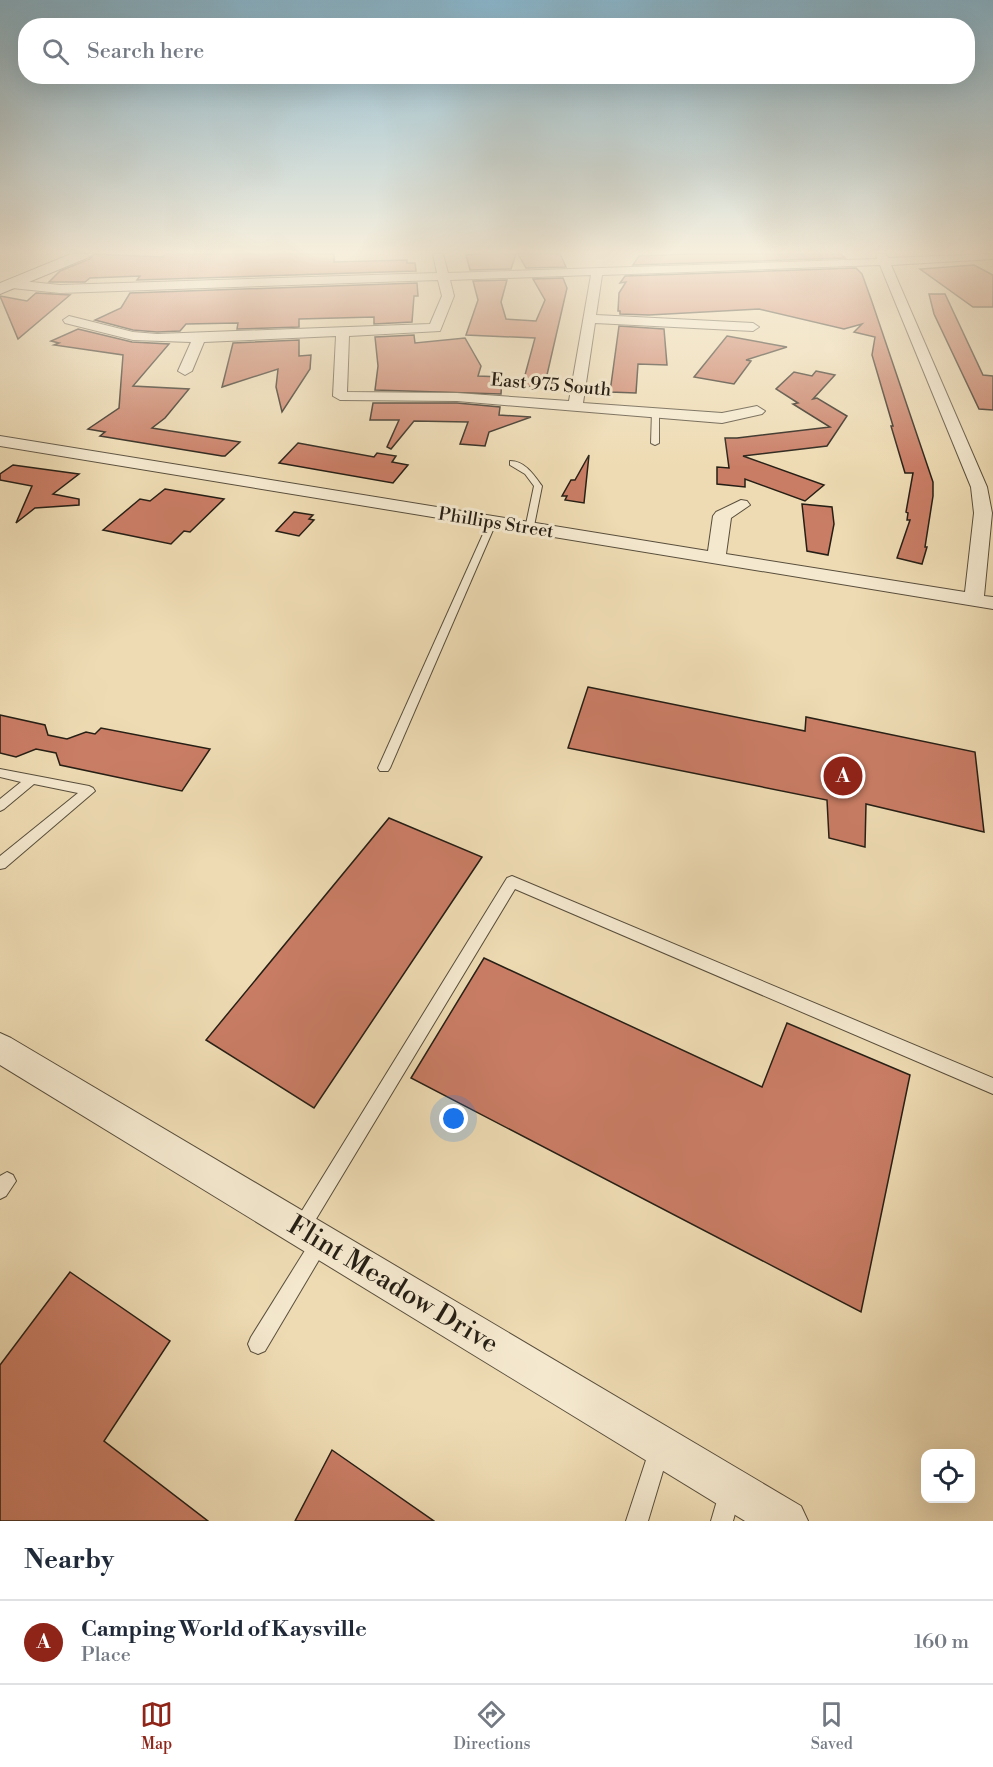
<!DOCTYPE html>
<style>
body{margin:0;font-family:"Libre Bodoni",serif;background:#f6f6f7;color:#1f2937}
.controls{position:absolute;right:18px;bottom:18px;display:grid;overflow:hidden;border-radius:12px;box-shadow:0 6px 24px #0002}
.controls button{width:54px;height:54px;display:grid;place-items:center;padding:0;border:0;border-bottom:2px solid #e0e1e3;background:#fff;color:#1f2937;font:30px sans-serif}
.you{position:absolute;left:454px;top:1119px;width:21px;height:21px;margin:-15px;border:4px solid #fff;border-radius:50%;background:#1a73e8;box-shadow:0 0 0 9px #1a73e833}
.badge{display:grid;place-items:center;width:39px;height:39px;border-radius:50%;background:#8f2418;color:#fff;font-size:20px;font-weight:700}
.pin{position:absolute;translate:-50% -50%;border:3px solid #fff;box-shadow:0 2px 6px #0006}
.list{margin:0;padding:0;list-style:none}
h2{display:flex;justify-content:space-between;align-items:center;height:78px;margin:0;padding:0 24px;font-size:26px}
h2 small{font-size:20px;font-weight:400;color:#747a83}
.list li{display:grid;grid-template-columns:39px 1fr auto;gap:18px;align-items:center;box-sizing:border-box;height:84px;padding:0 24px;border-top:2px solid #e0e1e3}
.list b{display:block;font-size:22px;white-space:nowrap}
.list p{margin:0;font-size:20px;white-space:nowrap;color:#747a83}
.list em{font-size:20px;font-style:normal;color:#747a83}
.icon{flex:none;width:33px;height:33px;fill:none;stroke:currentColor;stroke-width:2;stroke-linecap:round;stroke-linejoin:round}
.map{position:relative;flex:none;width:993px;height:1521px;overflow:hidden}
.search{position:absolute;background:#fff;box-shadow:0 6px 24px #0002;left:18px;right:18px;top:18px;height:66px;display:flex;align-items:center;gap:15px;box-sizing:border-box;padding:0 21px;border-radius:24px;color:#747a83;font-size:22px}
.sheet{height:162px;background:#fff}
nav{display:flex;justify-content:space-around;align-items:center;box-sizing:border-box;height:84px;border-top:2px solid #e0e1e3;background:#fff;font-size:16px;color:#747a83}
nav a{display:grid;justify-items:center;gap:3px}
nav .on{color:#8f2418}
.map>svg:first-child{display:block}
.building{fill:#c97d65;stroke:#261f15;stroke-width:1.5}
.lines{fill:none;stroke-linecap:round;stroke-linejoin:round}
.lane-casing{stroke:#584e3c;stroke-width:2}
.street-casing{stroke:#584e3c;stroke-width:2}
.secondary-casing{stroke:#261f15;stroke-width:2}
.lane{fill:#f4e8ce;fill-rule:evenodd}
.street{fill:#f4e8ce;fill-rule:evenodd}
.secondary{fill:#f4e8ce;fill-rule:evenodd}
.labels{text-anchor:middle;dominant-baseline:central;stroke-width:6;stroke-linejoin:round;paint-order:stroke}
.far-street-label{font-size:18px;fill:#261f15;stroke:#f4e8ce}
.near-street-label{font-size:27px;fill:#261f15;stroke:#f4e8ce}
</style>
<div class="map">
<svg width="993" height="1521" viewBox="0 0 993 1521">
<rect width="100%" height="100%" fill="#eedbb3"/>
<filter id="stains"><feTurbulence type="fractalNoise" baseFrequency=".00333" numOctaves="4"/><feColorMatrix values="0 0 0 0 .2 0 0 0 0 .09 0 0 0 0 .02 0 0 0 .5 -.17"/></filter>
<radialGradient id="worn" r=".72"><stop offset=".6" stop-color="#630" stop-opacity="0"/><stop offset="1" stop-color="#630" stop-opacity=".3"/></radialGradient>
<g class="building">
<path d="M94 254 162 257 166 254H334V262L407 260V263H415L416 271 137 280 140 276 90 278 85 282H49L60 271 90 259Z"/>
<path d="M483 254H516L511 269 470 270 466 255Z"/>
<path d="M518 254H560L566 267 526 268Z"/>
<path d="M691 254H841L845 258 633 265 639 256Z"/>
<path d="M974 265 993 275V307H973L920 269Z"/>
<path d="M856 268 862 274 871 299 933 482V496L925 547H927L922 564 897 558 910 520H907L908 513 906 512 913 473H905L891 426H893L872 355 875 337 854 332 862 324 844 329 759 309 649 315 620 314V311H618L619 293 626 282 620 283 625 276Z"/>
<path d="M563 278 567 288 544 388 522 386 535 338 466 335 478 300 473 281 507 280 501 302 506 319 536 321 545 300 533 279Z"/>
<path d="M417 283 418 296H414L412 322 374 324V317L299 319V327L237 329 238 323 186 324 180 331 157 332 133 330 95 320 121 308 130 293Z"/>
<path d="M36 293 70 295 18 339 0 296 27 301Z"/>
<path d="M929 294H945L983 375 993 376V410L979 409 934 314Z"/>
<path d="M619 326 664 329 667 365 638 364 636 393 610 392Z"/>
<path d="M78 329 132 342 169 344 133 386 189 389 165 418 152 428 240 442 225 456H222L100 436 105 432 88 429 119 408 123 355 54 345 59 343 51 341Z"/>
<path d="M414 335 415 343 465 338 481 366 478 376 502 377 501 394 375 390 378 366 375 337Z"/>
<path d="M727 336 787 347 746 360 751 361 734 384 694 377Z"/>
<path d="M299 340V356L311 355 310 369 282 412 276 387 278 369 222 387 233 343Z"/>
<path d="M816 371 835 375 813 399 817 398 847 416 827 446 743 456 824 485 805 501 745 479V487L717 484V467L729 468 725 438H737L830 427 793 404 798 403 776 389 794 372 812 376Z"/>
<path d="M373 403H457L500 407 499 415 531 417 489 432 485 446 460 444 468 422 414 421 391 449 387 447 399 420H370Z"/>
<path d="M298 443 374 457 377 453 396 456 392 462 408 465 393 483 279 463Z"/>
<path d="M589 455 584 503 565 500 567 496H562L571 480H575Z"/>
<path d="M13 465 79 474 53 494 79 499V505L35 508 16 523 32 486 0 480V474Z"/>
<path d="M165 489 224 499 190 532 184 531 171 544 103 530 140 499 150 501Z"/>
<path d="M802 504 832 507 834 524 828 555 807 551Z"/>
<path d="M294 512 313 515 309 519 314 520 299 536 276 531Z"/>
<path d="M588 687 805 731 806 717 975 752 984 832 866 804 865 847 829 838 827 800 568 748Z"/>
<path d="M0 715 45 725 48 735 67 739 86 732 95 734 101 728 210 749 182 791 60 765 56 753 36 749 16 757 0 753Z"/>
<path d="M389 818 482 857 314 1108 206 1040Z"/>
<path d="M484 958 762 1087 787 1023 910 1075 861 1312 411 1078Z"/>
<path d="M70 1272 170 1341 104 1441 208 1521H0V1365Z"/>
<path d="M332 1450 434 1521H295Z"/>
</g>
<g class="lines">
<defs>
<g id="lane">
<path d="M652 411 659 413V443L655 445 651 443Z"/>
<path d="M510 461C525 461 534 475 542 486L533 531H527L525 529 534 486 525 474 510 465Z"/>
<path d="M492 520 496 523 390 768 388 771H380L378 768 488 523Z"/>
<path d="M0 769 89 786 93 788 95 791 5 868 0 869V856L78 793 34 784 4 809 0 811V799L21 782 0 777Z"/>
<path d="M512 876 993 1078V1094L515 889 307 1234 301 1237 295 1234 292 1228 295 1222 507 878Z"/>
<path d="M7 1172 13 1175 16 1181 6 1196 0 1199V1176Z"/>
<path d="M320 1233 326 1236 329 1242 326 1248 265 1351 258 1354 251 1351 248 1344 251 1337 314 1236Z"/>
<path d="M659 1441 666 1444 669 1451 648 1521H626L649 1451 652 1444Z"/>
<path d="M729 1484 737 1487 740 1495 733 1521H711L721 1487Z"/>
</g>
<g id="street">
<path d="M433 254H443L448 273 877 259 876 254H886L888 258 993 254V259L891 265 987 487 992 513 984 596 993 597V609L0 446V436L708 551 713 516 716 512 741 500 747 501 750 505 731 518 726 554 965 592 974 513 971 487 880 265 602 275 596 315 753 323 759 327 753 331 595 323 583 403 722 413 757 406 765 411 762 414 722 423 457 401 340 400 333 396 336 336 204 342 192 371 185 375 178 371 191 342 133 340 65 323 63 320 69 316 133 332 157 334 430 324 442 296 438 280 60 293 12 288 6 284 12 280 60 285 437 273ZM591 275 569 401 457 393 347 392 349 336 440 331 454 296 450 280Z"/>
<path d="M0 1033 11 1038 801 1506 808 1521H745L0 1065Z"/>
</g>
<path id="secondary" d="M71 254H92L89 257 0 294V283Z"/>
</defs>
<use href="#lane" class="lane-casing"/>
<use href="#street" class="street-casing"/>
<use href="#secondary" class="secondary-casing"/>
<use href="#lane" class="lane"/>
<use href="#street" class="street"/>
<use href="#secondary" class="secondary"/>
</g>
<linearGradient id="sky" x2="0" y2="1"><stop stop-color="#89b7ce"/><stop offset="0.54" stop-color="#f7efdd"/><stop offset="1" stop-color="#f7efdd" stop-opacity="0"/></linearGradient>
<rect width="993" height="467" fill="url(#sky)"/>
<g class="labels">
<g class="far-street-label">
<text transform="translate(551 385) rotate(5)">East 975 South</text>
<text transform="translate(496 523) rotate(9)">Phillips Street</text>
</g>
<g class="near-street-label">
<text transform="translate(393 1285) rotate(31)">Flint Meadow Drive</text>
</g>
</g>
<rect width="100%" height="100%" filter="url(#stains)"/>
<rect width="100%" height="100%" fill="url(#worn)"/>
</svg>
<div class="controls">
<button><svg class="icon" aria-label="locate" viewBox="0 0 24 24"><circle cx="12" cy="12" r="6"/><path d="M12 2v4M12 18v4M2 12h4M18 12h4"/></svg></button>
</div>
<div class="you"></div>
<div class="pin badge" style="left:843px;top:776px">A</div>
<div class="search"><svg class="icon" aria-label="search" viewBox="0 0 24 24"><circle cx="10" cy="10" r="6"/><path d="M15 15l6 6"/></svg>Search here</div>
</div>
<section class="sheet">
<h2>Nearby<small></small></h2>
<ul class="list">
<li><span class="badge">A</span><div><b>Camping World of Kaysville</b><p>Place</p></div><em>160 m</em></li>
</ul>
</section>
<nav>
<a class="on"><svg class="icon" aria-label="map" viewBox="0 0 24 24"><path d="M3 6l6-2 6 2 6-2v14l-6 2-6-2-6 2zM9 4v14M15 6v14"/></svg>Map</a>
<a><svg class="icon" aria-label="directions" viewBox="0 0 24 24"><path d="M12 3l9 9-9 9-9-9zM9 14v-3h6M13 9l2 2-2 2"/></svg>Directions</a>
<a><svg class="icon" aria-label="saved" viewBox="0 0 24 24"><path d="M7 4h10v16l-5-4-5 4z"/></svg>Saved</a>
</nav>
